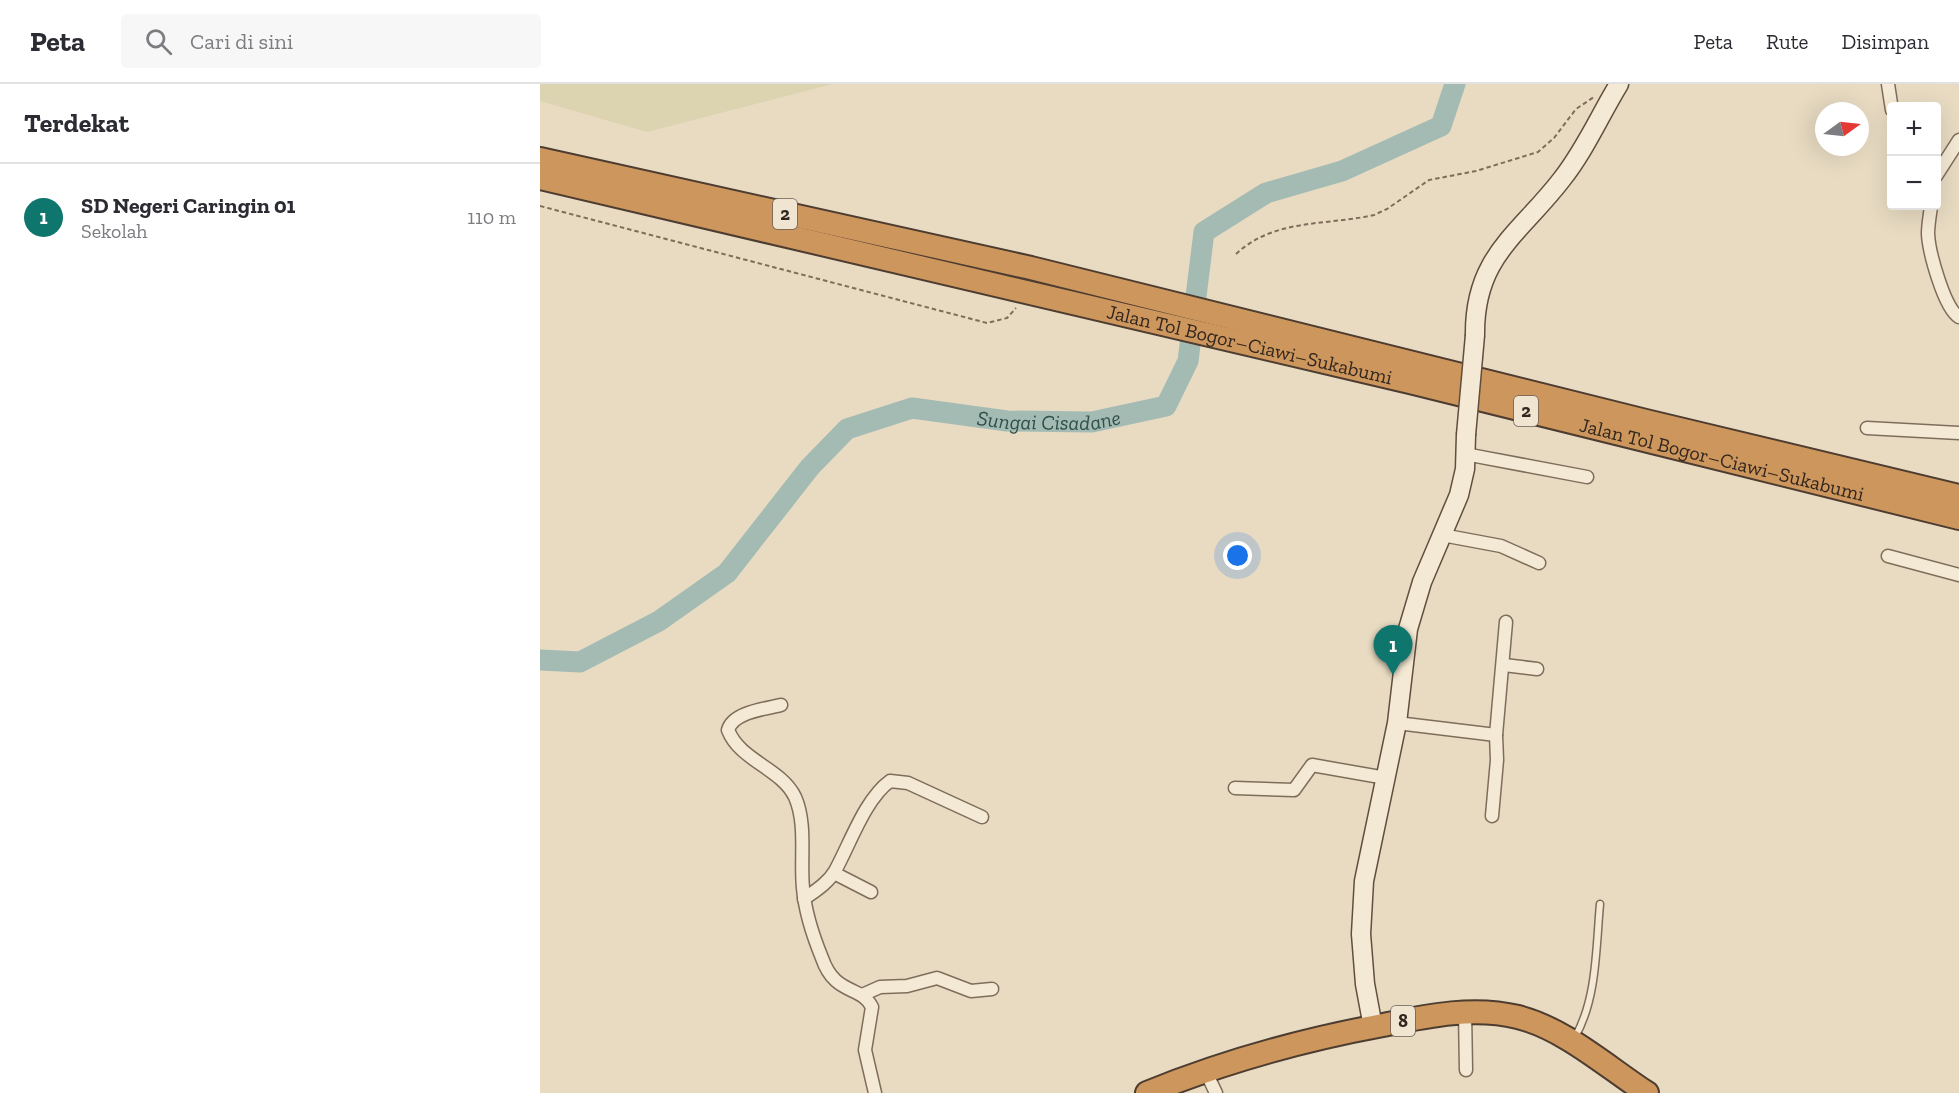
<!DOCTYPE html>
<html lang="id">
<meta charset="utf-8">
<style>
body{margin:0;font-family:"Zilla Slab",serif;background:#f7f7f7;color:#2b2b33}
.controls{position:absolute;right:18px;top:18px;display:grid;overflow:hidden;border-radius:6px;box-shadow:0 6px 24px #0002}
.controls button{width:54px;height:54px;display:grid;place-items:center;padding:0;border:0;border-bottom:2px solid #e1e1e2;background:#fff;color:#2b2b33;font:30px sans-serif}
.compass{position:absolute;left:1275px;top:18px;width:54px;height:54px;border-radius:50%;background:#fff;box-shadow:0 6px 24px #0002;rotate:75deg}
.you{position:absolute;left:698px;top:472px;width:21px;height:21px;margin:-15px;border:4px solid #fff;border-radius:50%;background:#1a73e8;box-shadow:0 0 0 9px #1a73e833}
.badge{display:grid;place-items:center;width:39px;height:39px;border-radius:50%;background:#0f766e;color:#fff;font-size:20px;font-weight:700}
.pin{position:absolute;translate:-50% -50px;filter:drop-shadow(0 2px 3px #0008)}
.pin::after{content:'';position:absolute;top:32px;width:21px;height:18px;background:inherit;clip-path:polygon(0 0,100% 0,50% 100%)}
.list{margin:0;padding:0;list-style:none}
h2{display:flex;justify-content:space-between;align-items:center;height:78px;margin:0;padding:0 24px;font-size:26px}
h2 small{font-size:20px;font-weight:400;color:#7c7c81}
.list li{display:grid;grid-template-columns:39px 1fr auto;gap:18px;align-items:center;box-sizing:border-box;height:108px;padding:0 24px;border-top:2px solid #e1e1e2}
.list b{display:block;font-size:22px;white-space:nowrap}
.list p{margin:0;font-size:20px;white-space:nowrap;color:#7c7c81}
.list em{font-size:20px;font-style:normal;color:#7c7c81}
.icon{flex:none;width:33px;height:33px;fill:none;stroke:currentColor;stroke-width:2;stroke-linecap:round;stroke-linejoin:round}
.map{position:relative;flex:none;width:1419px;height:1009px;overflow:hidden}
header{display:flex;align-items:center;gap:36px;box-sizing:border-box;height:84px;padding:0 30px;background:#fff;border-bottom:2px solid #e1e1e2}
header strong{font-size:28px}
nav{display:flex;gap:33px;margin-inline-start:auto;font-size:21px}
.search{width:420px;height:54px;background:#f7f7f7;display:flex;align-items:center;gap:15px;box-sizing:border-box;padding:0 21px;border-radius:6px;color:#7c7c81;font-size:22px}
main{display:flex}
aside{flex:1;background:#fff}
.map>svg:first-child{display:block}
.farmland{fill:#dcd3b1}
.lines{fill:none;stroke-linecap:round;stroke-linejoin:round}
.river{stroke:#a4bbb3;stroke-width:21}
.lane-casing{stroke:#7f6d5c;stroke-width:9}
.street-casing{stroke:#7f6d5c;stroke-width:15}
.secondary-casing{stroke:#614e3f;stroke-width:21}
.highway-casing{stroke:#4d3c30;stroke-width:26}
.path{stroke:#7f6d5c;stroke-width:2;stroke-dasharray:4.5 3;stroke-linecap:butt}
.lane{stroke:#f4e9d4;stroke-width:6}
.street{stroke:#f4e9d4;stroke-width:12}
.secondary{stroke:#f4e9d4;stroke-width:18}
.highway{stroke:#cd965d;stroke-width:22}
.secondary-bridge-casing{stroke:#614e3f;stroke-width:21;stroke-linecap:butt}
.secondary-bridge{stroke:#f4e9d4;stroke-width:18}
.labels{text-anchor:middle;dominant-baseline:central;stroke-width:4.5;stroke-linejoin:round;paint-order:stroke}
.shield{fill:#f0e5d1;stroke:#6a5f54;stroke-width:1.5}
.shield-label{font-size:18px;font-weight:bold;fill:#31261e}
.street-label{font-size:20px;fill:#31261e;stroke:#f0e5d1}
.water-label{font-size:21px;font-style:italic;fill:#2f4f4b;stroke:#f0e5d1}
</style>
<header>
<strong>Peta</strong>
<div class="search"><svg class="icon" aria-label="search" viewBox="0 0 24 24"><circle cx="10" cy="10" r="6"/><path d="M15 15l6 6"/></svg>Cari di sini</div>
<nav><a>Peta</a><a>Rute</a><a>Disimpan</a></nav>
</header>
<main>
<aside>
<h2>Terdekat<small></small></h2>
<ul class="list">
<li><span class="badge">1</span><div><b>SD Negeri Caringin 01</b><p>Sekolah</p></div><em>110 m</em></li>
</ul>
</aside>
<div class="map">
<svg width="1419" height="1009" viewBox="0 0 1419 1009">
<rect width="100%" height="100%" fill="#e8dbc2"/>
<path class="farmland" d="M0 0H293L107 48 0 17Z"/>
<g class="lines">
<path class="river" id="s1" d="M0 576 40 578 119 537 187 489 270 383 307 345 372 324 467 337 552 338 626 322 648 277 664 148 726 109 802 87 901 42 915 0"/>
<defs>
<path id="lane" d="M1035 953C1057 915 1056 863 1060 820"/>
<g id="street">
<path d="M1348 0 1352 26"/>
<path d="M1396 92 1419 56"/>
<path d="M1391 122C1390 131 1388 140 1388 150 1389 168 1404 224 1419 233"/>
<path d="M1327 344 1419 349"/>
<path d="M925 370 1047 393"/>
<path d="M902 451 961 462 999 479"/>
<path d="M1348 472 1419 491"/>
<path d="M964 581 997 585"/>
<path d="M241 621C225 625 193 628 188 646 200 677 241 684 255 713 267 740 260 775 263 804 265 828 273 852 282 874 295 912 321 901 332 923L325 966 335 1009"/>
<path d="M857 639 956 651 957 676 952 732"/>
<path d="M956 651 966 538"/>
<path d="M695 704 754 706 772 681 846 694"/>
<path d="M294 789 331 808"/>
<path d="M264 815C275 807 288 799 295 787 310 760 325 715 350 697L368 699 442 733"/>
<path d="M322 911 340 903 367 902 397 894 431 907 452 905"/>
<path d="M925 928 926 986"/>
<path d="M665 986 676 1009"/>
</g>
<g id="secondary">
<path d="M935 251C934 172 980 150 1022 95 1045 66 1060 31 1079 0"/>
<path d="M833 943 825 900 821 850 824 797 857 639 868 545 882 498 919 411 925 385 926 351"/>
</g>
<g id="highway">
<path d="M0 75 491 184 1106 337 1419 412"/>
<path id="s2" d="M0 94 870 298 1419 434"/>
<path d="M607 1009C683 978 762 956 843 941 887 932 933 922 978 933 1025 945 1067 983 1107 1009"/>
</g>
</defs>
<use href="#lane" class="lane-casing"/>
<use href="#street" class="street-casing"/>
<use href="#secondary" class="secondary-casing"/>
<use href="#highway" class="highway-casing"/>
<g class="path">
<path d="M0 122 447 239 467 234 476 224"/>
<path d="M696 170C735 134 785 142 834 131L847 125 889 96 936 87 998 68 1014 54 1036 25 1054 13"/>
</g>
<use href="#lane" class="lane"/>
<use href="#street" class="street"/>
<use href="#secondary" class="secondary"/>
<use href="#highway" class="highway"/>
<defs>
<path id="secondary-bridge" d="M926 351 935 251"/>
</defs>
<use href="#secondary-bridge" class="secondary-bridge-casing"/>
<use href="#secondary-bridge" class="secondary-bridge"/>
</g>
<g class="labels">
<g class="shield">
<rect x="233" y="115" width="24" height="30" rx="4.5"/>
<rect x="974" y="312" width="24" height="30" rx="4.5"/>
<rect x="851" y="922" width="24" height="30" rx="4.5"/>
</g>
<g class="shield-label">
<text x="245" y="130">2</text>
<text x="986" y="327">2</text>
<text x="863" y="937">8</text>
</g>
<g class="street-label">
<text stroke="none"><textPath href="#s2" startOffset="729">Jalan Tol Bogor–Ciawi–Sukabumi</textPath></text>
<text stroke="none"><textPath href="#s2" startOffset="1215">Jalan Tol Bogor–Ciawi–Sukabumi</textPath></text>
</g>
<g class="water-label">
<text stroke="none"><textPath href="#s1" startOffset="606">Sungai Cisadane</textPath></text>
</g>
</g>
</svg>
<div class="controls">
<button>+</button>
<button>−</button>
</div>
<svg class="compass" viewBox="-18 -18 36 36"><path d="M0-13l5 13h-10z" fill="#e53935"/><path d="M0 13l5-13h-10z" fill="#7c7c81"/></svg>
<div class="you"></div>
<div class="pin badge" style="left:853px;top:591px">1</div>
</div>
</main>
